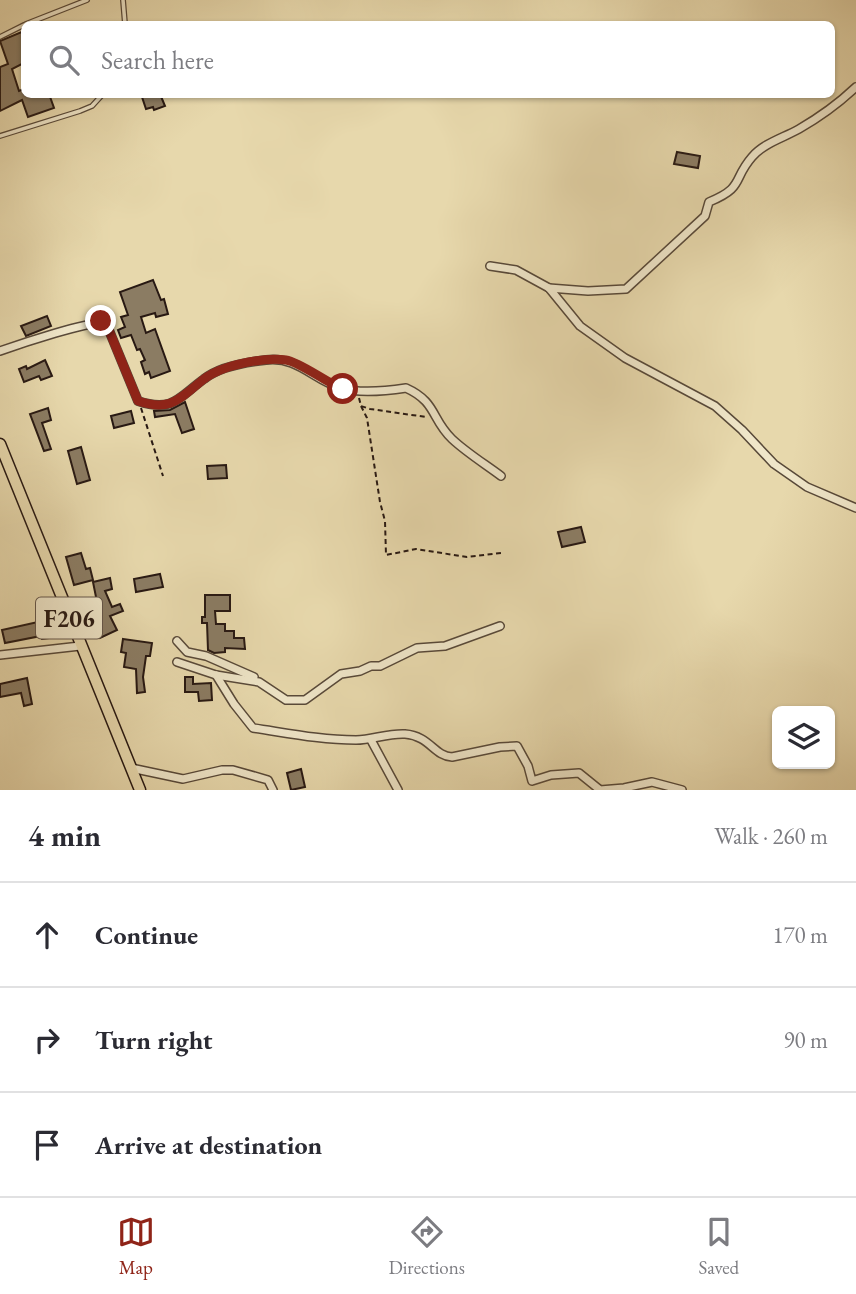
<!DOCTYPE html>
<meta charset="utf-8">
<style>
body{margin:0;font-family:"EB Garamond",serif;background:#f2f2f3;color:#2b2b33}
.controls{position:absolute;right:21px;bottom:21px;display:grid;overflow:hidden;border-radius:10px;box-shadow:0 2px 5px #0004}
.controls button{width:63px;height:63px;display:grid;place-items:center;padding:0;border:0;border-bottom:2px solid #e1e1e2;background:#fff;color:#2b2b33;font:35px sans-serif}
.stop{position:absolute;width:21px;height:21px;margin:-16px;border:5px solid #8f2418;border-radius:50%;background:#fff}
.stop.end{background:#8f2418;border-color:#fff;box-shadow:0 2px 7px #0008}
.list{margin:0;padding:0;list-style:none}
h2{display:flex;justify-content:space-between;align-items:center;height:91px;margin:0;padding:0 28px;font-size:30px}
h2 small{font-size:23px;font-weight:400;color:#7c7c81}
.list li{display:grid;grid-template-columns:46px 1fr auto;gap:21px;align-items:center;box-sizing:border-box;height:105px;padding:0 28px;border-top:2px solid #e1e1e2}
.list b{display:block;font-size:26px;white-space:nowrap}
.list em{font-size:23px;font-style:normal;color:#7c7c81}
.icon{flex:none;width:38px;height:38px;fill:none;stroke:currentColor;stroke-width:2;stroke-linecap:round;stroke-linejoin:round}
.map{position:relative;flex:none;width:856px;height:790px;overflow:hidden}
.search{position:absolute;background:#fff;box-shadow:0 2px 5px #0004;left:21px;right:21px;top:21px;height:77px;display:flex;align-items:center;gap:18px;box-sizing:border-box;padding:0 24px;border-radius:10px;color:#7c7c81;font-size:26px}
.sheet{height:406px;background:#fff}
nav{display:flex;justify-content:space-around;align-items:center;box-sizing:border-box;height:98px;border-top:2px solid #e1e1e2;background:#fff;font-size:19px;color:#7c7c81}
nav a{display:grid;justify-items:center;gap:4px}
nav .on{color:#8f2418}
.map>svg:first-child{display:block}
.building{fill:#8b7c63;stroke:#281913;stroke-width:2}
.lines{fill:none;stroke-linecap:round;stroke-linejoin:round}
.service-casing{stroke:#584939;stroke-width:6}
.minor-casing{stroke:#584939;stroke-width:10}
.primary-casing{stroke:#281913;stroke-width:13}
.path{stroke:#281913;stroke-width:2;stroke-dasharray:5 3.5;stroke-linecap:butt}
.service{stroke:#efe6c9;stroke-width:3.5}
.minor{stroke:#efe6c9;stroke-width:7}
.primary{stroke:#e7d8ac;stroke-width:10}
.route{stroke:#8f2418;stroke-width:9}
.labels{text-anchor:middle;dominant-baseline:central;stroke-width:7;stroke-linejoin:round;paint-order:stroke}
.shield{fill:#efe6c9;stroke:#64564a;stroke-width:2}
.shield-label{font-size:24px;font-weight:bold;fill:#281913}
</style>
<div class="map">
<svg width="856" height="790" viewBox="0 0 856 790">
<rect width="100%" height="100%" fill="#e7d8ac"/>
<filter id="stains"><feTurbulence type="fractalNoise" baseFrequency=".00286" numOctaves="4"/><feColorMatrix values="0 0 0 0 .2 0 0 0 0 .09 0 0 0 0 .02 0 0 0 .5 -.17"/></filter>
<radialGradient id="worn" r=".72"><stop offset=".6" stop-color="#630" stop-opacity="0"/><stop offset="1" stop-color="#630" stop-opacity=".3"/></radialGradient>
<g class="building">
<path d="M24 31V63L12 69 19 91 24 89V94H49L54 108 28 117 22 100 0 111V67L8 64 0 41Z"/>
<path d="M141 94H160L165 106 154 110 153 107 146 109Z"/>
<path d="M677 152 700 156 698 168 674 164Z"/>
<path d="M153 280 161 300 164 299 168 314 156 317 155 313 141 317 146 333 155 329 170 371 151 378 149 372 145 374 141 362 145 360 140 349 137 350 131 335 121 338 118 330 125 327 121 317 128 315 120 292Z"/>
<path d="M47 316 51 326 26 336 21 326Z"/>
<path d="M45 360 52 376 41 380 39 376 24 382 19 369 26 366 27 369Z"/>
<path d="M185 402 194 429 182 433 175 414 155 417 154 411 170 410Z"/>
<path d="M48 408 51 420 42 423 51 449 44 451 30 414Z"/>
<path d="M131 411 134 423 114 428 111 416Z"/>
<path d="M81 447 90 480 77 484 68 451Z"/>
<path d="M226 465 227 478 208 479 207 466Z"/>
<path d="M581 527 585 542 562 547 558 532Z"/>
<path d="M81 553 86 569 90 568 93 580 74 585 66 557Z"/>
<path d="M160 574 163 587 136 592 134 579Z"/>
<path d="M110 578 112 589 105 591 112 607 120 604 123 611 110 616 117 630 100 638 94 627 99 624 94 611 90 612 88 605 97 602 93 582Z"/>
<path d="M205 595H230V611H215L216 624H225V631H234V638H244L245 649 225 648V652L214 653 208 650 207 623H202V617H205Z"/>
<path d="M45 613 50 638 42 639 41 636 5 643 2 630 38 622 37 614Z"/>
<path d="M123 639 152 643 150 656H146L143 677 145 692 137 693 136 669 124 667 126 653 121 652Z"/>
<path d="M185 677H193V684L211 683 212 700 199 701 198 692H185Z"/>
<path d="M27 678 32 704 24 706 21 693 0 697V684Z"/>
<path d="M301 769 305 787 291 790 287 773Z"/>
</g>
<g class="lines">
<defs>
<g id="service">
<path d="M123 0 125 24"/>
<path d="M26 24 87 0"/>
<path d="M0 37 24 25"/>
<path d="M0 136 80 111 92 106 103 94"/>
</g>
<g id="minor">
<path d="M490 266 516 270 549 288 580 326 625 358 715 406 742 430 774 464 807 487 856 508"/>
<path d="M549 288 588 291 626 289 705 216 709 202C745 187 732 180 752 157 764 143 783 138 799 129 820 117 838 104 856 87"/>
<path d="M0 351C17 345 94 319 106 323L138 401C173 413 179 397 204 379 220 366 247 362 266 360 298 356 313 380 341 388 360 394 386 391 406 388 437 402 431 419 452 439 467 453 485 464 501 476"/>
<path d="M177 641 187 652 206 656 254 677"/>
<path d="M0 655 80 646"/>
<path d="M177 662 216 675 259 682 286 700H305L341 674 360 671 371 666H380L417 648 445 646 500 626"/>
<path d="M216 675 234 704 253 728C287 733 321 740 356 740 372 740 388 733 405 734 430 736 434 756 452 757L500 747 517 746 528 766 532 781 551 775 579 773 600 790 624 788 652 782 682 790"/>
<path d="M371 740 398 790"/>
<path d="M131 768 183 779 222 770H233L268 780 273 790"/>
</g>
<path id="primary" d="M0 444 140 790"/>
</defs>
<use href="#service" class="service-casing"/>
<use href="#minor" class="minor-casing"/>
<use href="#primary" class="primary-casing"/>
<g class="path">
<path d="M359 398 361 406 370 409 426 417"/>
<path d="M361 406 367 418 380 502 385 521 386 555 416 549 467 557 501 553"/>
<path d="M141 408 163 476"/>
</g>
<use href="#service" class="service"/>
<use href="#minor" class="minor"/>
<use href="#primary" class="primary"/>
</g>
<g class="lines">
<path class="route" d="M101 321 106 323 138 401C171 412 179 399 204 379 222 365 264 357 286 360 300 362 327 383 343 389"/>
</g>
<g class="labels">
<rect class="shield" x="36" y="597.5" width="66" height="41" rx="5"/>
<g class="shield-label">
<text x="69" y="618">F206</text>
</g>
</g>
<rect width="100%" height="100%" filter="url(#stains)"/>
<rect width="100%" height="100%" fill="url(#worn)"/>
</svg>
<div class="controls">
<button><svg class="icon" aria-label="layers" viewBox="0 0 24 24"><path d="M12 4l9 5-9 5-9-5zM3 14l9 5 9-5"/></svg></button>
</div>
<div class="stop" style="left:343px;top:389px"></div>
<div class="stop end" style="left:101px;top:321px"></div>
<div class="search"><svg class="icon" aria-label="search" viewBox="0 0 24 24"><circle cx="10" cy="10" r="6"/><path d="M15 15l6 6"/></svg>Search here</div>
</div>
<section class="sheet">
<h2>4 min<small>Walk · 260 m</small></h2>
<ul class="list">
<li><svg class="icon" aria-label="ahead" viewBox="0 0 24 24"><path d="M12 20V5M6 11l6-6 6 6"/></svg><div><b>Continue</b></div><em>170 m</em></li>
<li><svg class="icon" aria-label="right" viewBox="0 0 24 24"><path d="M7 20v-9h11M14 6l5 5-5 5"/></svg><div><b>Turn right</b></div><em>90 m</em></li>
<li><svg class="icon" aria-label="arrive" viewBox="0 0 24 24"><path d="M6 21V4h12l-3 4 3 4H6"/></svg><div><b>Arrive at destination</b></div></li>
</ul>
</section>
<nav>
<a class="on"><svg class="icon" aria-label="map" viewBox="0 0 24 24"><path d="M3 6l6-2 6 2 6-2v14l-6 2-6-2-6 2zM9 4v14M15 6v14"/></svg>Map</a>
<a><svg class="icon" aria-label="directions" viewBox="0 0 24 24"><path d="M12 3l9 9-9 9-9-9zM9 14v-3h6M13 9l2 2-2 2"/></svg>Directions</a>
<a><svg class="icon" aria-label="saved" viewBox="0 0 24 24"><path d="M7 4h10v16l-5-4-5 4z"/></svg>Saved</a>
</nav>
